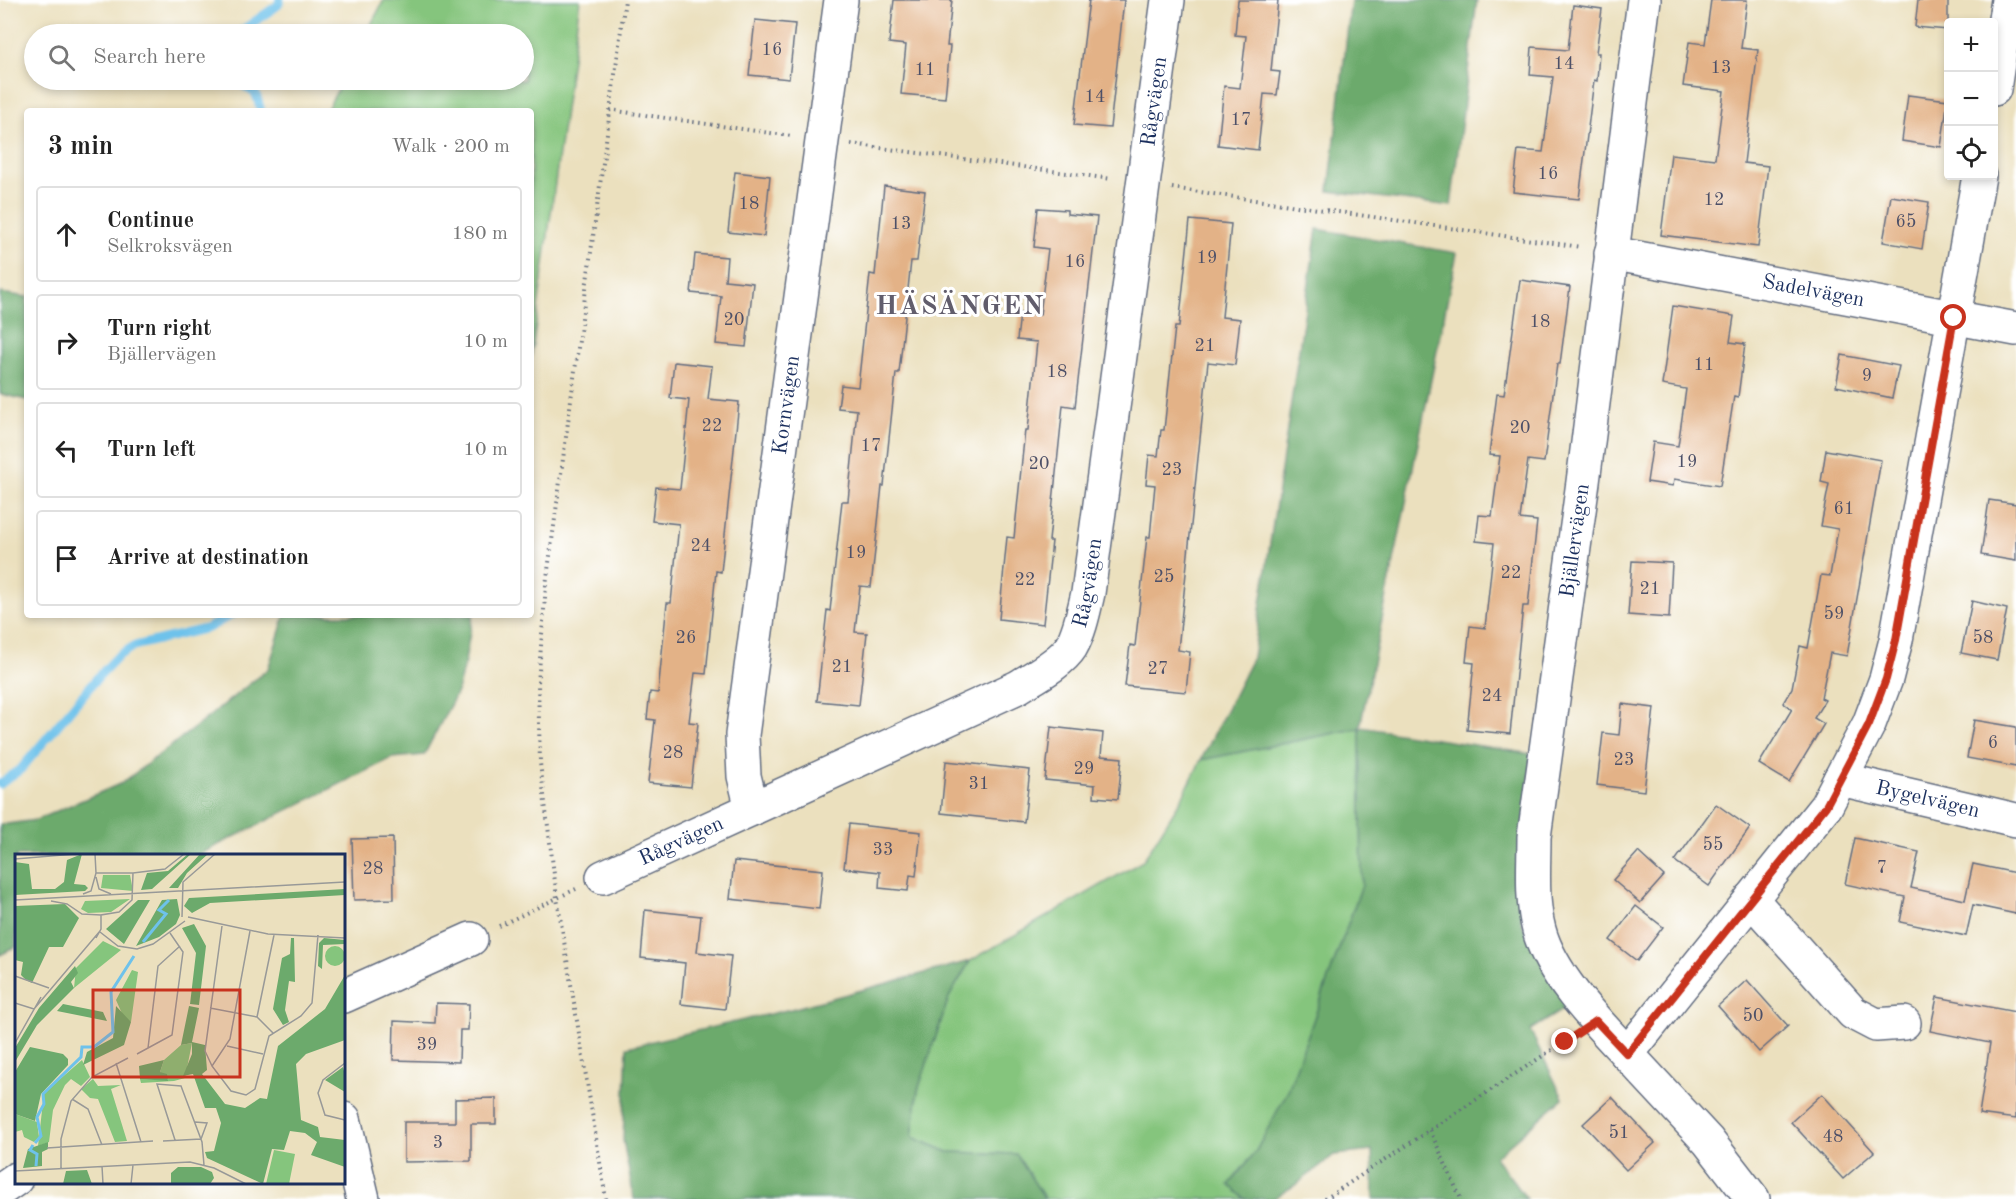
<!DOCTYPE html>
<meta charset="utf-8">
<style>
body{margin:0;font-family:"Old Standard TT",serif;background:#f2f2f2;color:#222}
.controls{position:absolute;right:18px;top:18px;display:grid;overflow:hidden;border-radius:6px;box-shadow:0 3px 9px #0003}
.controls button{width:54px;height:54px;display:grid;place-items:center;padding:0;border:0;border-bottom:2px solid #e0e0e0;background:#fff;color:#222;font:30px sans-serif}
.stop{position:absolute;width:18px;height:18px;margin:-14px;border:4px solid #c8321e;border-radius:50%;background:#fff}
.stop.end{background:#c8321e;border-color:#fff;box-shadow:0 2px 6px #0008}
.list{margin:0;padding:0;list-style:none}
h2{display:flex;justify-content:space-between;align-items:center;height:78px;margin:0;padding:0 24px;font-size:26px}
h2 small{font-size:20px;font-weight:400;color:#767676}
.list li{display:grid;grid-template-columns:39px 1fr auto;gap:18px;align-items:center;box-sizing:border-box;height:96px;margin:0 12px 12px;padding:0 12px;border:2px solid #e0e0e0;border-radius:6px}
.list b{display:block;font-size:22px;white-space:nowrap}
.list p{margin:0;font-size:20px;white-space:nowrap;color:#767676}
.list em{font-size:20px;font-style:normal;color:#767676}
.icon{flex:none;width:33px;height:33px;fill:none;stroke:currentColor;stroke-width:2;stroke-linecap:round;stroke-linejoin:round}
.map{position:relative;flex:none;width:2016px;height:1199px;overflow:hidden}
.search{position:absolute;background:#fff;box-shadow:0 3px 9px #0003;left:24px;top:24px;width:510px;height:66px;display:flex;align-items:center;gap:15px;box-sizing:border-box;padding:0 21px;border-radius:33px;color:#767676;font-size:22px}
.panel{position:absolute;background:#fff;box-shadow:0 3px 9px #0003;left:24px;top:108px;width:510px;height:510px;border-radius:6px}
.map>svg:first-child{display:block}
.green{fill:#85c57d;stroke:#507a6e;stroke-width:1.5}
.forest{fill:#6caa6c;stroke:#446c65;stroke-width:1.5}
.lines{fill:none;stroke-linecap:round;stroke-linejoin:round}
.stream{stroke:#6ec2eb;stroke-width:9}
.building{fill:#e3b287}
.minor-casing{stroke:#646d80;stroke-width:36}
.path{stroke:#646d80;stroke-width:4;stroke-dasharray:1.5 4.5;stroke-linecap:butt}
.minor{stroke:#fff;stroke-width:33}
.route{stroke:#c8321e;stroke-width:8}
.labels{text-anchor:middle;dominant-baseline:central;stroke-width:6;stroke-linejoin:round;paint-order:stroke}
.number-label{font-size:18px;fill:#4d5068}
.street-label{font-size:21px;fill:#1b2f5e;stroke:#fff}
.district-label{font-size:27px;font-weight:bold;letter-spacing:1.5px;fill:#615d6c;stroke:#fff}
.inset-river{fill:none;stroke:#6ec2eb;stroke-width:3}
.inset-road{fill:none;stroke:#989998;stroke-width:1.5}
.view{fill:#c8321e;fill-opacity:0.15;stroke:#c8321e;stroke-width:3}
.inset-edge{fill:none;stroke:#1b2f5e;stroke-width:3}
</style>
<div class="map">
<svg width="2016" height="1199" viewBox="0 0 2016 1199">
<rect width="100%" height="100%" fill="#fff"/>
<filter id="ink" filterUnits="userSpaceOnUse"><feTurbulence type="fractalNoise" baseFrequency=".0167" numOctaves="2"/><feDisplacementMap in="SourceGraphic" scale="12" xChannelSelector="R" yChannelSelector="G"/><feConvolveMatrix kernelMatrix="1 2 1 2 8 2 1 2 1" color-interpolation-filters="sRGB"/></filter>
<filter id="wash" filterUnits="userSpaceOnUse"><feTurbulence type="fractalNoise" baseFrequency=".008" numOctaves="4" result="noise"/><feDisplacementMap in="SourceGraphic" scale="24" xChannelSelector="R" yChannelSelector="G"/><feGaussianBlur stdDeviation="1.35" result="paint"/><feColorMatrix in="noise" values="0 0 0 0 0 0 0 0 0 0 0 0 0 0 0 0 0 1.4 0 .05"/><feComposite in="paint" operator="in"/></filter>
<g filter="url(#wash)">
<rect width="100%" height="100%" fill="#ebe0be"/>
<g class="green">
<path d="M384 0H580L531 359V111H326L343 80H524V34H366Z"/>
<path d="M1360 728 1362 885 1288 1091 1256 1151 1230 1185 1245 1199H1045L1016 1154 948 1152 912 1137 918 1090 949 997 970 961 1143 861 1182 798 1201 760Z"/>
</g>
<g class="forest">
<path d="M1351 0H1477L1451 206 1329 191Z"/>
<path d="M1317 229 1457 253 1360 727 1531 754 1521 922 1567 1007 1530 1030 1563 1098 1495 1157 1527 1199H1374L1372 1151 1334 1155 1297 1184 1273 1199H1245L1229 1185 1256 1151 1288 1091 1362 885 1360 728 1201 760 1253 657Z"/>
<path d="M0 293 27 297V400L0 394Z"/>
<path d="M285 615H473L465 661 457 692 424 755 392 758 198 855 16 856V947L0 955V825L36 820 122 783 202 722 268 669Z"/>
<path d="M970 961 949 997 918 1090 912 1137 948 1152 1016 1154 1045 1199H634L623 1140 627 1047 791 1009Z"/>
</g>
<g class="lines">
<g class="stream">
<path d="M237 34 278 5 280 0"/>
<path d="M236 80 256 94 261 111"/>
<path d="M0 784 21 769 98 677 118 656 134 646 208 628 231 615"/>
</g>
</g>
<g id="blocks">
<g class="building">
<path d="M894 0H952L947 46H950L945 98 901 94 906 45 889 43Z"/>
<path d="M1089 0H1124L1110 128 1074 125Z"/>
<path d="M1238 0H1278L1271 71 1280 72 1277 95 1264 94 1258 150 1218 145 1224 86 1240 88 1246 36 1235 35Z"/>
<path d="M1711 0H1747L1741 48 1758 50 1744 163 1768 166 1758 247 1661 235 1671 154 1715 159 1724 91 1683 86 1689 42 1705 44Z"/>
<path d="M1918 0H1948V30L1915 27Z"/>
<path d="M1573 5 1602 9 1596 53H1599L1597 81 1594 80 1579 199 1513 192 1518 150 1543 152 1553 77 1530 75 1532 47 1568 50Z"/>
<path d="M755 20 795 24 789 79 749 75Z"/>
<path d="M1908 95 1948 100 1941 147 1902 141Z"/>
<path d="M735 172 770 176 764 236 728 232Z"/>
<path d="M884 186 925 191 917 261H911L899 373H896L884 486H882L871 587 860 586 855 632 867 633 859 705 817 701 827 610 830 611 842 501H848L857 410 838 408 841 385 858 387 870 274 875 275Z"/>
<path d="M1891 196 1929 202 1922 249 1883 242Z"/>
<path d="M1038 208 1067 210V214L1097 217 1075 407 1063 405 1049 541H1052L1043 624 999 619 1007 537 1014 538 1025 430H1028L1037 342 1017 340 1020 313 1040 315 1048 249 1034 247Z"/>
<path d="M1190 220 1231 224 1222 317 1240 319 1235 365 1208 362 1178 650 1190 652 1186 692 1125 686 1130 645 1135 646 1147 537H1150L1155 485 1146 484 1149 455 1158 456 1161 430H1164L1175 327H1179Z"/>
<path d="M695 254 727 257 725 280 753 283 746 347 716 344 721 296 691 293Z"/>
<path d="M1520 280 1570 287 1560 364H1557L1544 462 1528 460 1520 519 1537 521 1528 606H1523L1510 734 1467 730 1474 663 1466 662 1470 626 1485 628 1494 543 1476 541 1479 515 1492 516 1500 456 1489 455 1497 394 1504 395Z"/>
<path d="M1673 306 1734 316 1730 342 1745 344 1738 397 1734 396 1720 486 1674 479 1673 486 1647 482 1653 442 1678 446 1686 389 1662 385Z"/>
<path d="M1842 355 1899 366 1892 398 1836 386Z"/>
<path d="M674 362 712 366 708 399 739 402 721 572 716 571 706 674 695 673 689 722 698 723 691 787 648 783 655 720 647 719 650 692 658 693 667 603H671L679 524 652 521 656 487 680 489 689 400 670 398Z"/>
<path d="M1826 450 1881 460 1847 656 1830 653 1821 698 1825 700 1814 718 1824 724 1789 782 1759 764 1792 709 1783 703 1792 688 1800 646 1808 648 1821 575 1830 576 1838 529 1821 526 1829 484 1821 482Z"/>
<path d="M1989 500 2016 504V561L1981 555Z"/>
<path d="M1632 561 1672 563 1669 618 1628 615Z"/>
<path d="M1972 601 2007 609 1997 660 1961 653Z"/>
<path d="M1622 704 1654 708 1644 791 1597 785 1603 733 1619 735Z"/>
<path d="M1974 720 2016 727V767L1967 758Z"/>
<path d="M1051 727 1103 733 1101 756 1122 758 1118 799 1094 797 1095 785 1045 780Z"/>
<path d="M946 761 1030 770 1024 822 941 813Z"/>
<path d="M1716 804 1750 828 1709 886 1675 861Z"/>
<path d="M849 824 921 832 916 876 910 875 908 891 879 888 880 872 844 868Z"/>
<path d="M393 838 394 899 354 900 352 839Z"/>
<path d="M1855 838 1919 852 1911 888 1965 900 1973 864 2016 873V914L1973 905 1966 936 1900 922 1905 897 1845 884Z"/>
<path d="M1638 852 1664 876 1640 903 1613 880Z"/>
<path d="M734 861 823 870 819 909 730 899Z"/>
<path d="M1636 906 1663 927 1637 961 1610 940Z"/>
<path d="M645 910 701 916 697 952 731 956 725 1009 681 1004 685 963 641 958Z"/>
<path d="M1747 980 1788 1026 1759 1052 1718 1006Z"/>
<path d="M1937 997 2016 1012V1119L1979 1114 1990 1043 1930 1031Z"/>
<path d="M436 1003 469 1004 468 1030H460L459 1062 393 1060 394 1021 435 1023Z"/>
<path d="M1822 1094 1874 1152 1843 1179 1791 1122Z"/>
<path d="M1612 1097 1655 1143 1626 1170 1583 1124Z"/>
<path d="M496 1098V1124H471V1161L404 1162V1122H455V1099Z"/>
</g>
</g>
</g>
<g filter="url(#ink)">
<use href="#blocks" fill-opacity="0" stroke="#646d80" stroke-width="1.5"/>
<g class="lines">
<defs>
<g id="minor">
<path d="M1994 89 2008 0"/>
<path id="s1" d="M1611 253 2016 329"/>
<path id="s2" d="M1840 779 2016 820"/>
<path id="s3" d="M752 809 744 776 742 735 841 0"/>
<path id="s4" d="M603 877 1018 687C1034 677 1061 663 1071 647 1080 631 1084 610 1088 593L1168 0"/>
<path d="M1751 899 1853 1013 1876 1025 1904 1023"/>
<path d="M344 996 471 939"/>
<path id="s5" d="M1627 1054C1596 1021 1551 975 1539 930 1531 900 1534 867 1534 837L1583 482 1644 0"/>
<path d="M344 1119 363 1199"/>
<path d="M0 1190 16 1179"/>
<path d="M1753 1199 1708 1141 1627 1054 1826 806 1869 724 1886 679 1896 640 1979 176"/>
</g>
</defs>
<use href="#minor" class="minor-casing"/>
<g class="path">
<path d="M610 110 791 136"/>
<path d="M851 144 1112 179"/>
<path d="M1172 188 1581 247"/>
<path d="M499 926 576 889"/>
<path d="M1430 1130 1461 1199"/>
<path d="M606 1199 557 898 540 763 538 683 546 585 625 0"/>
<path d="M1325 1199 1570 1038"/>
</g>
<use href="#minor" class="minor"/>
</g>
</g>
<g class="lines" filter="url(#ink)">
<path class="route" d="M1565 1042 1596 1021 1627 1054 1826 806 1869 724 1886 679 1896 640 1954 318"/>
</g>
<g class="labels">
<g class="number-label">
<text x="772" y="50">16</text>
<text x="1564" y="64">14</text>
<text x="1721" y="68">13</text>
<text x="925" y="70">11</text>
<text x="1095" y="97">14</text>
<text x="1241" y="120">17</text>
<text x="1548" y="174">16</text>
<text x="1714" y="200">12</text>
<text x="749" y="204">18</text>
<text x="1906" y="222">65</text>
<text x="901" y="224">13</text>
<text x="1207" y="258">19</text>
<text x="1075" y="262">16</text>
<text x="734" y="320">20</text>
<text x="1540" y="322">18</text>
<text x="1205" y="346">21</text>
<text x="1704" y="365">11</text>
<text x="1057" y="372">18</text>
<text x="1867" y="376">9</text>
<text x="712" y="426">22</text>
<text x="1520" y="428">20</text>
<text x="871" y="446">17</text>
<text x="1687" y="462">19</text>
<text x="1039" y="464">20</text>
<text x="1172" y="470">23</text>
<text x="1844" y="509">61</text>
<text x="701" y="546">24</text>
<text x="856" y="553">19</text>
<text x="1511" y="573">22</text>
<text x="1164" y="577">25</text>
<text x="1025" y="580">22</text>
<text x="1650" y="589">21</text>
<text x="1834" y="614">59</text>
<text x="686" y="638">26</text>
<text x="1983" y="638">58</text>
<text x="842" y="667">21</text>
<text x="1158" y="669">27</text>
<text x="1492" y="696">24</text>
<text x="1993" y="743">6</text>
<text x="673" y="753">28</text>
<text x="1624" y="760">23</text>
<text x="1084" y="769">29</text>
<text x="979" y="784">31</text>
<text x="1713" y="845">55</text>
<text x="883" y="850">33</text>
<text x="1882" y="868">7</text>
<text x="373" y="869">28</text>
<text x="1753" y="1016">50</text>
<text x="427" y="1045">39</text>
<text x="1619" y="1133">51</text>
<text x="1833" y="1137">48</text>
<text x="438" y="1143">3</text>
</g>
<g class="street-label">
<text stroke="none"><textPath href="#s4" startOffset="1076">Rågvägen</textPath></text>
<text stroke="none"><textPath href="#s1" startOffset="206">Sadelvägen</textPath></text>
<text stroke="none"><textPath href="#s3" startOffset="408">Kornvägen</textPath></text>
<text stroke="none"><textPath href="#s5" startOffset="546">Bjällervägen</textPath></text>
<text stroke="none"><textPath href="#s4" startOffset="590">Rågvägen</textPath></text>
<text stroke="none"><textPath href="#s2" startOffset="90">Bygelvägen</textPath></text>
<text stroke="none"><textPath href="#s4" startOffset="86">Rågvägen</textPath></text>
</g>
<g class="district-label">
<text x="960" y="306">HÄSÄNGEN</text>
</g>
</g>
<g transform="translate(15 854)">
<rect width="330" height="330" fill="#ebe0be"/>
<path d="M88 21H115L118 37 86 34ZM115 45 96 58 73 59 66 55 70 47ZM88 87 106 96 59 134 61 114ZM310 102a10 10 0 1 1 20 0a10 10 0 1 1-20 0ZM117 116 123 118 116 168 109 164 101 146ZM177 189 170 224 159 227 126 229 125 225 153 226 145 218 149 206 166 191ZM67 206 75 223 66 232 56 225 50 231 38 256 34 288 23 292 29 239ZM78 225 83 232 106 231 96 235 112 287 100 288 83 245 75 244 66 235ZM0 260 22 268 24 283 19 288 9 283 7 276 0 278ZM259 296 280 300 274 330H251Z" fill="#85c57d"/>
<path d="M67 0 59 30 70 31 73 34 70 37 0 41V8L14 10 17 35H40L49 28 52 6ZM173 0H176L137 35 126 36 132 19 153 17ZM185 0H193L172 19 163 34H154ZM330 35V41L195 49 177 59 169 52 174 44ZM162 45 165 61 161 70 144 83 121 92 147 46ZM123 46H135L109 90 91 75ZM50 50 64 64 48 93H34L17 129 11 126 6 121 8 108 0 106V52ZM179 70 191 92 184 151 175 150 181 99 167 74ZM276 84H279L280 128 274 127 270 156 274 168 268 171 258 155 267 104 275 100ZM309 84 330 86V90L308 91 307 115 303 112 304 89ZM60 112 63 119 56 128 59 134 22 171 0 208V194L24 154ZM330 121V186L291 200 281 210 286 266 303 273 305 283 330 286V313L296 301 302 288 290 279 275 277 269 296 257 295 248 330 192 304 190 298 199 297 206 269 201 254H190L178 220 168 222 177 200V189L166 191 174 152 184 154 177 188 190 191 192 216 187 220 210 250 230 254 245 244 252 245 263 192 310 155ZM48 150 88 158 92 167 42 157ZM101 152 116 168 109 191 68 211 72 198 98 184ZM15 193 48 200 53 205V211L26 240 20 267 0 260V218ZM149 206 145 218 152 220 153 227 125 225 124 212ZM328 213 329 217 330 238 310 226ZM33 288V295L27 298V312L8 314 13 295ZM163 313H186L197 318 199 324 195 330H156V319ZM72 316 77 330H48L51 317Z" fill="#6caa6c"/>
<path class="inset-river" d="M128 88 151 60 144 56 154 46M20 289 26 282 22 263 29 250 28 240 66 203 67 193H79L98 178 96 138 119 102M18 291 15 296 22 300 21 312"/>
<path class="inset-road" d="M80 0 81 19H118L150 15 169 0M0 5 60 0M81 23 84 35 96 40M68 40 76 37 81 19M0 46 330 28M36 47 52 50 67 60 86 61M167 63 168 28 200 0M173 63 253 80 330 84M235 77 215 185 197 212 216 237 231 241 240 235 254 182 286 162 297 149 303 81M85 78 103 92 122 95 138 90 170 67M81 84 86 75V61L104 58 117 46 118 19M0 122 34 134M0 149 19 155M195 154 242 163 258 179M19 155 85 77M242 163 259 81M0 189 26 143M212 192 248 200M133 194 143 112 165 92M122 200 157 181 168 98 155 79M101 209 126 288M330 209 308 226 303 239 310 261 330 266M197 212 190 197 207 72M57 245 73 255 87 291M160 286 142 230 166 232 187 288 189 311M148 287 186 285 192 269 180 268M32 294 138 287M87 312 88 330M46 315V285L56 247 77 223 113 204M0 317 175 308 199 314 231 330M116 330 118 311"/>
<path class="view" d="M78 136H225V223H78Z"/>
<rect width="330" height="330" class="inset-edge"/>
</g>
</svg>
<div class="controls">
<button>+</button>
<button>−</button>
<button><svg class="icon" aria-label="locate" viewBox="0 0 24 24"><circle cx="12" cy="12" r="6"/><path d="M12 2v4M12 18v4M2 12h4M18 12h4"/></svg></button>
</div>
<div class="stop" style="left:1954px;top:318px"></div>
<div class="stop end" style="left:1565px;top:1042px"></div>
<div class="search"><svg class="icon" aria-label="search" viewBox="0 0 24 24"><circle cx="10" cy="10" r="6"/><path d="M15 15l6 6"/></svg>Search here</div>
<section class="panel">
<h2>3 min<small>Walk · 200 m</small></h2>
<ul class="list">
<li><svg class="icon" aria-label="ahead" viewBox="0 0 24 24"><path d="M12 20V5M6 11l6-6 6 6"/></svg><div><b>Continue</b><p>Selkroksvägen</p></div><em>180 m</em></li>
<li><svg class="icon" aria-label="right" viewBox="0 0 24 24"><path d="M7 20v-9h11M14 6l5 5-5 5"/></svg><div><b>Turn right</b><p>Bjällervägen</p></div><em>10 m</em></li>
<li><svg class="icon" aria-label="left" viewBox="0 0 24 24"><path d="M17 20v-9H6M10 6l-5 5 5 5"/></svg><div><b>Turn left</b></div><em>10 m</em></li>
<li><svg class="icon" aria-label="arrive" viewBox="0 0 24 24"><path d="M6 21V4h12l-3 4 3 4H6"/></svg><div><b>Arrive at destination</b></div></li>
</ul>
</section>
</div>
